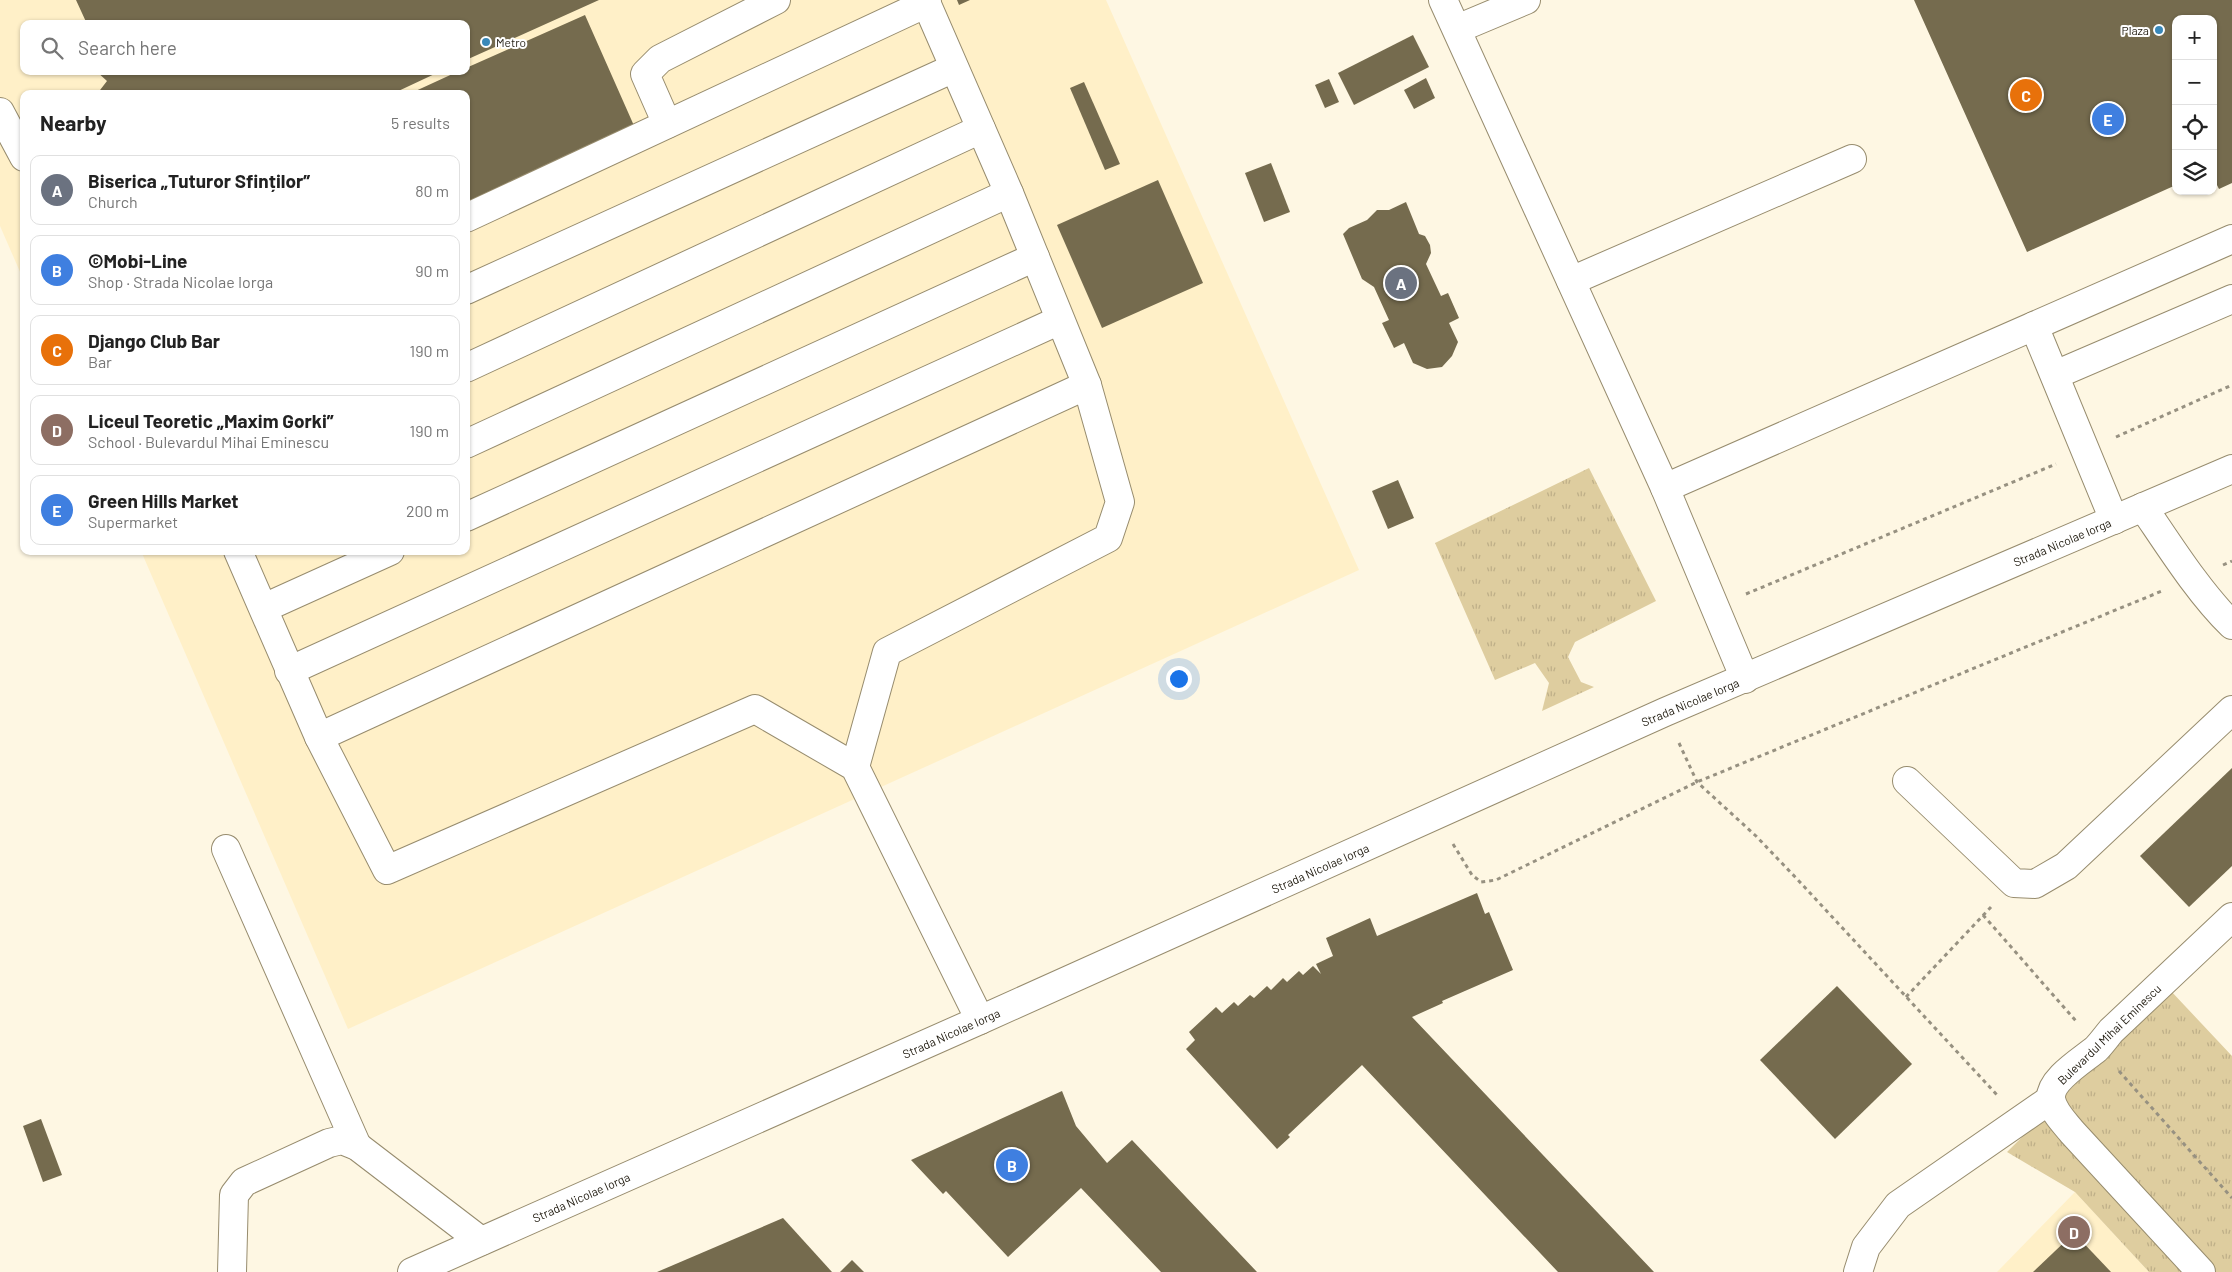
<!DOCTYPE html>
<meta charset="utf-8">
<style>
body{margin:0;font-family:Barlow,sans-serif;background:#f6f6f6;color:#222}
.controls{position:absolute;right:15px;top:15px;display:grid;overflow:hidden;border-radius:10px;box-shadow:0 1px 4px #0004}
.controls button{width:45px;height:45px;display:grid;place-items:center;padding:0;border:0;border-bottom:1px solid #e0e0e0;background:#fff;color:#222;font:25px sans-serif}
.you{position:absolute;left:1178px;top:678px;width:18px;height:18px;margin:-12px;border:4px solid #fff;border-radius:50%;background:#1a73e8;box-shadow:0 0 0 8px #1a73e833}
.badge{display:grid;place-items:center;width:32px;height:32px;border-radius:50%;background:#b45309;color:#fff;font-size:16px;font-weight:700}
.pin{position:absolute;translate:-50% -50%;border:2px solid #fff;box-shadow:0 1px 5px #0006}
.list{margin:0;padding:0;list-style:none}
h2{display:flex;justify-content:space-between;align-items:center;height:65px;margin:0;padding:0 20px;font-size:21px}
h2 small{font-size:16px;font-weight:400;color:#767676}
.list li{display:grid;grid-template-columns:32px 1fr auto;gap:15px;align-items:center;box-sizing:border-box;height:70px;margin:0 10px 10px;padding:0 10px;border:1px solid #e0e0e0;border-radius:10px}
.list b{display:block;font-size:19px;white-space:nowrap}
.list p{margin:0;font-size:16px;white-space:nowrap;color:#767676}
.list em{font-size:16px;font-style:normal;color:#767676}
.icon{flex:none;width:28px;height:28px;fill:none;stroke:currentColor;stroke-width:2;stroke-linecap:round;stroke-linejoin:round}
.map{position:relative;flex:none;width:2232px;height:1272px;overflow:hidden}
.search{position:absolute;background:#fff;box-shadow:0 1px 4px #0004;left:20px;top:20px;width:450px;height:55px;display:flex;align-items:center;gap:12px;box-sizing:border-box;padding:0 18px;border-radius:10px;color:#767676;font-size:19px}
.panel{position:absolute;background:#fff;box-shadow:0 1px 4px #0004;left:20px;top:90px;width:450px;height:465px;border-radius:10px}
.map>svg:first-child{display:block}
.built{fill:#fff0c8;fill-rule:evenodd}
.park{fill:url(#park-tufts)}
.building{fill:#756b4e}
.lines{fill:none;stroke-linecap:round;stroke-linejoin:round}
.minor-casing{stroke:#978c6e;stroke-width:30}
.major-casing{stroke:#978c6e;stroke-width:30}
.path{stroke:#979181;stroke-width:3;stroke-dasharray:4 4;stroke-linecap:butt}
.minor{stroke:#fff;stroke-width:28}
.major{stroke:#fff;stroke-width:28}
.poi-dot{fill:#3988b9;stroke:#fff;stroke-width:2}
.labels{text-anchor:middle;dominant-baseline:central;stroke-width:4;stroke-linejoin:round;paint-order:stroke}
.poi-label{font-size:12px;fill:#211c11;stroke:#fff;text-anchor:end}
.street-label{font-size:12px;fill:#211c11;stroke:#fff}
</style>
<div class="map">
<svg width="2232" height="1272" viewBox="0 0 2232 1272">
<defs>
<pattern id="park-tufts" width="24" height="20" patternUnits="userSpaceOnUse" patternTransform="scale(1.25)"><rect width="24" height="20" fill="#decd9f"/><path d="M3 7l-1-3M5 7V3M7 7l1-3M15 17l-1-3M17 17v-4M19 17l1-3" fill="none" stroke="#beaf88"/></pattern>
</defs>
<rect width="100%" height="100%" fill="#fef7e3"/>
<g class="built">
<path d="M0 0H1106L1359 570 348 1029 141 551H466V94H24V281L0 226ZM24 24H466V71H24Z"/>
<path d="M2075 1192 2149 1272H1997Z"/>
</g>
<g class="park">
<path d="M1589 468 1656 601 1575 642 1568 657 1581 682 1594 687 1542 711 1549 683 1535 663 1495 680 1435 543Z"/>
<path d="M2170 990 2232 1056V1272H2149L2075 1192 2007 1152Z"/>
</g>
<g class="building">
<path d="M76 0H599L466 60V24H87Z"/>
<path d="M957 0H970L959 5Z"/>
<path d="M1914 0H2232V183L2219 189 2213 177V19H2176V185L2027 252Z"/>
<path d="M585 15 639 137 466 215V94H409L459 71H466V68Z"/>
<path d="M1413 35 1429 67 1354 105 1338 73Z"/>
<path d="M96 71H441L392 94H97L107 81Z"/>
<path d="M1426 78 1435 98 1414 109 1404 90Z"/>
<path d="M1329 79 1339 102 1325 108 1315 85Z"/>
<path d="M1084 82 1120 164 1105 170 1070 88Z"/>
<path d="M1271 163 1290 212 1264 222 1245 173Z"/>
<path d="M1158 180 1203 283 1102 328 1057 225Z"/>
<path d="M1406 202 1419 234 1425 236 1430 245 1431 253 1426 264 1441 296 1448 293 1459 318 1449 323 1458 342 1452 356 1442 367 1427 369 1413 363 1404 343 1394 348 1382 323 1389 320 1374 287 1362 279 1343 234 1349 228 1367 220 1377 210H1389Z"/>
<path d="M1398 480 1414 518 1388 529 1372 491Z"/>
<path d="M2232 768V866L2189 907 2140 856Z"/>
<path d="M1477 893 1485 914 1489 912 1513 970 1442 1001 1443 1003 1412 1017 1654 1272H1558L1362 1065 1288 1135 1290 1137 1277 1149 1186 1049 1195 1040 1189 1032 1216 1007 1222 1013 1234 1002 1238 1006 1250 995 1254 998 1267 986 1271 990 1283 978 1287 982 1299 971 1303 975 1313 966 1321 974 1316 964 1333 956 1326 938 1370 918 1377 936Z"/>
<path d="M1837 986 1912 1064 1835 1139 1760 1060Z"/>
<path d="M1062 1091 1076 1126 1107 1163 1132 1140 1257 1272H1161L1081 1188 1008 1257 946 1191 943 1194 911 1160Z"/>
<path d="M41 1119 62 1175 43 1182 23 1126Z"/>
<path d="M783 1218 832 1272H657Z"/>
<path d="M2074 1233 2111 1272H2033Z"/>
<path d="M852 1260 864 1272H840Z"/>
</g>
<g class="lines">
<defs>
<g id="minor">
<path d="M1443 0 1665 488 1745 679"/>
<path d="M1457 29 1526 0"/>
<path d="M0 112 24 157"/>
<path d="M667 124 645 74 660 59 776 0"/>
<path d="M466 218 927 3"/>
<path d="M1571 281 1852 159"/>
<path d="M466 290 954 68"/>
<path d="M2034 326 2114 520"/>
<path d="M466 368 981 129"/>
<path d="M2055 375 2232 299"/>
<path d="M466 444 1009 193"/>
<path d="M1665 488 2232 239"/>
<path d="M2143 507C2169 545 2199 593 2232 625"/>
<path d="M466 517 1035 257"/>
<path d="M238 551 319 737 387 870 755 709 855 767 980 1020"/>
<path d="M264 608 390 551"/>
<path d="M289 671 1060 320"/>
<path d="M319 737 1087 385"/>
<path d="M855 767 887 652 1108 538 1120 502 1087 385 1009 193 925 0"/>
<path d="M1907 781 2014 883 2035 884 2066 866 2232 710"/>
<path d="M226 849 357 1146"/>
<path d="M232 1272 234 1195 244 1182 329 1143 342 1140 357 1146 481 1241"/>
<path d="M1858 1272 1866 1247 1898 1205 2051 1099"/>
<path d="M2201 1272 2072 1132C2065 1123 2053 1112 2051 1099 2049 1080 2083 1060 2096 1049 2101 1044 2106 1037 2111 1031L2232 917"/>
</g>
<path id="major" d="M412 1272 980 1020 1665 712 2232 469"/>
</defs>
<use href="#minor" class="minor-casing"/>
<use href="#major" class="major-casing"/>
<g class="path">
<path d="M2116 437 2232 385"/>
<path d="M2223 565 2232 561"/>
<path d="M1746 594 2056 464"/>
<path d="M1679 743 1697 782 1756 836 1798 880 1998 1096"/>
<path d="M1453 844 1472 875 1481 882 1496 880 1697 782 2162 591"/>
<path d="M1983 915 2076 1021"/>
<path d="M1906 997 1991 907"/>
<path d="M2119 1071 2232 1198"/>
</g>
<use href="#minor" class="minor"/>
<use href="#major" class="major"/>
</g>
<g class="poi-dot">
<circle cx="2159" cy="30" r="5"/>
<circle cx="486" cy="42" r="5"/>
</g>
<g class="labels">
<g class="poi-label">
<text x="2149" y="30">Plaza</text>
<text x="496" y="42" text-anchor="start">Metro</text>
</g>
<g class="street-label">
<text transform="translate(2062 542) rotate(-23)">Strada Nicolae Iorga</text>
<text transform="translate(1690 702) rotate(-23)">Strada Nicolae Iorga</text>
<text transform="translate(1320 868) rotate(-24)">Strada Nicolae Iorga</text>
<text transform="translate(951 1033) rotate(-24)">Strada Nicolae Iorga</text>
<text transform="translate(2109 1034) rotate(-44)">Bulevardul Mihai Eminescu</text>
<text transform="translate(581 1197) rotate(-24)">Strada Nicolae Iorga</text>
</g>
</g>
</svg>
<div class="controls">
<button>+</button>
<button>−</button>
<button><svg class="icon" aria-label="locate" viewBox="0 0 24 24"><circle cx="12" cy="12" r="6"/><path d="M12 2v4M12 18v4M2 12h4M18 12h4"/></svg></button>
<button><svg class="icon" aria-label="layers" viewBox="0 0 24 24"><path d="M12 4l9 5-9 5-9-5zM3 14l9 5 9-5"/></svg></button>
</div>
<div class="you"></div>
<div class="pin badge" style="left:1401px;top:283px;background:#6b7280">A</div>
<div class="pin badge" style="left:1012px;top:1165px;background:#3f7fe0">B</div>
<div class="pin badge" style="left:2026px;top:95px;background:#e8710a">C</div>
<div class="pin badge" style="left:2074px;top:1232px;background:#8d6e63">D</div>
<div class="pin badge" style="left:2108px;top:119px;background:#3f7fe0">E</div>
<div class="search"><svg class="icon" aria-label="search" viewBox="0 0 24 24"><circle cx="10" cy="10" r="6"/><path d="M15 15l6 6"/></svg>Search here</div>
<section class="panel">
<h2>Nearby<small>5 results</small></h2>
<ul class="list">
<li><span class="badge" style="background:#6b7280">A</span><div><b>Biserica „Tuturor Sfinților”</b><p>Church</p></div><em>80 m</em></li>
<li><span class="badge" style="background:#3f7fe0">B</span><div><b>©Mobi-Line</b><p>Shop · Strada Nicolae Iorga</p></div><em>90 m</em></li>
<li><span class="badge" style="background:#e8710a">C</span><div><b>Django Club Bar</b><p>Bar</p></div><em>190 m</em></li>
<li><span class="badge" style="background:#8d6e63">D</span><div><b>Liceul Teoretic „Maxim Gorki”</b><p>School · Bulevardul Mihai Eminescu</p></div><em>190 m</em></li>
<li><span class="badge" style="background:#3f7fe0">E</span><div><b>Green Hills Market</b><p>Supermarket</p></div><em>200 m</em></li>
</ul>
</section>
</div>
